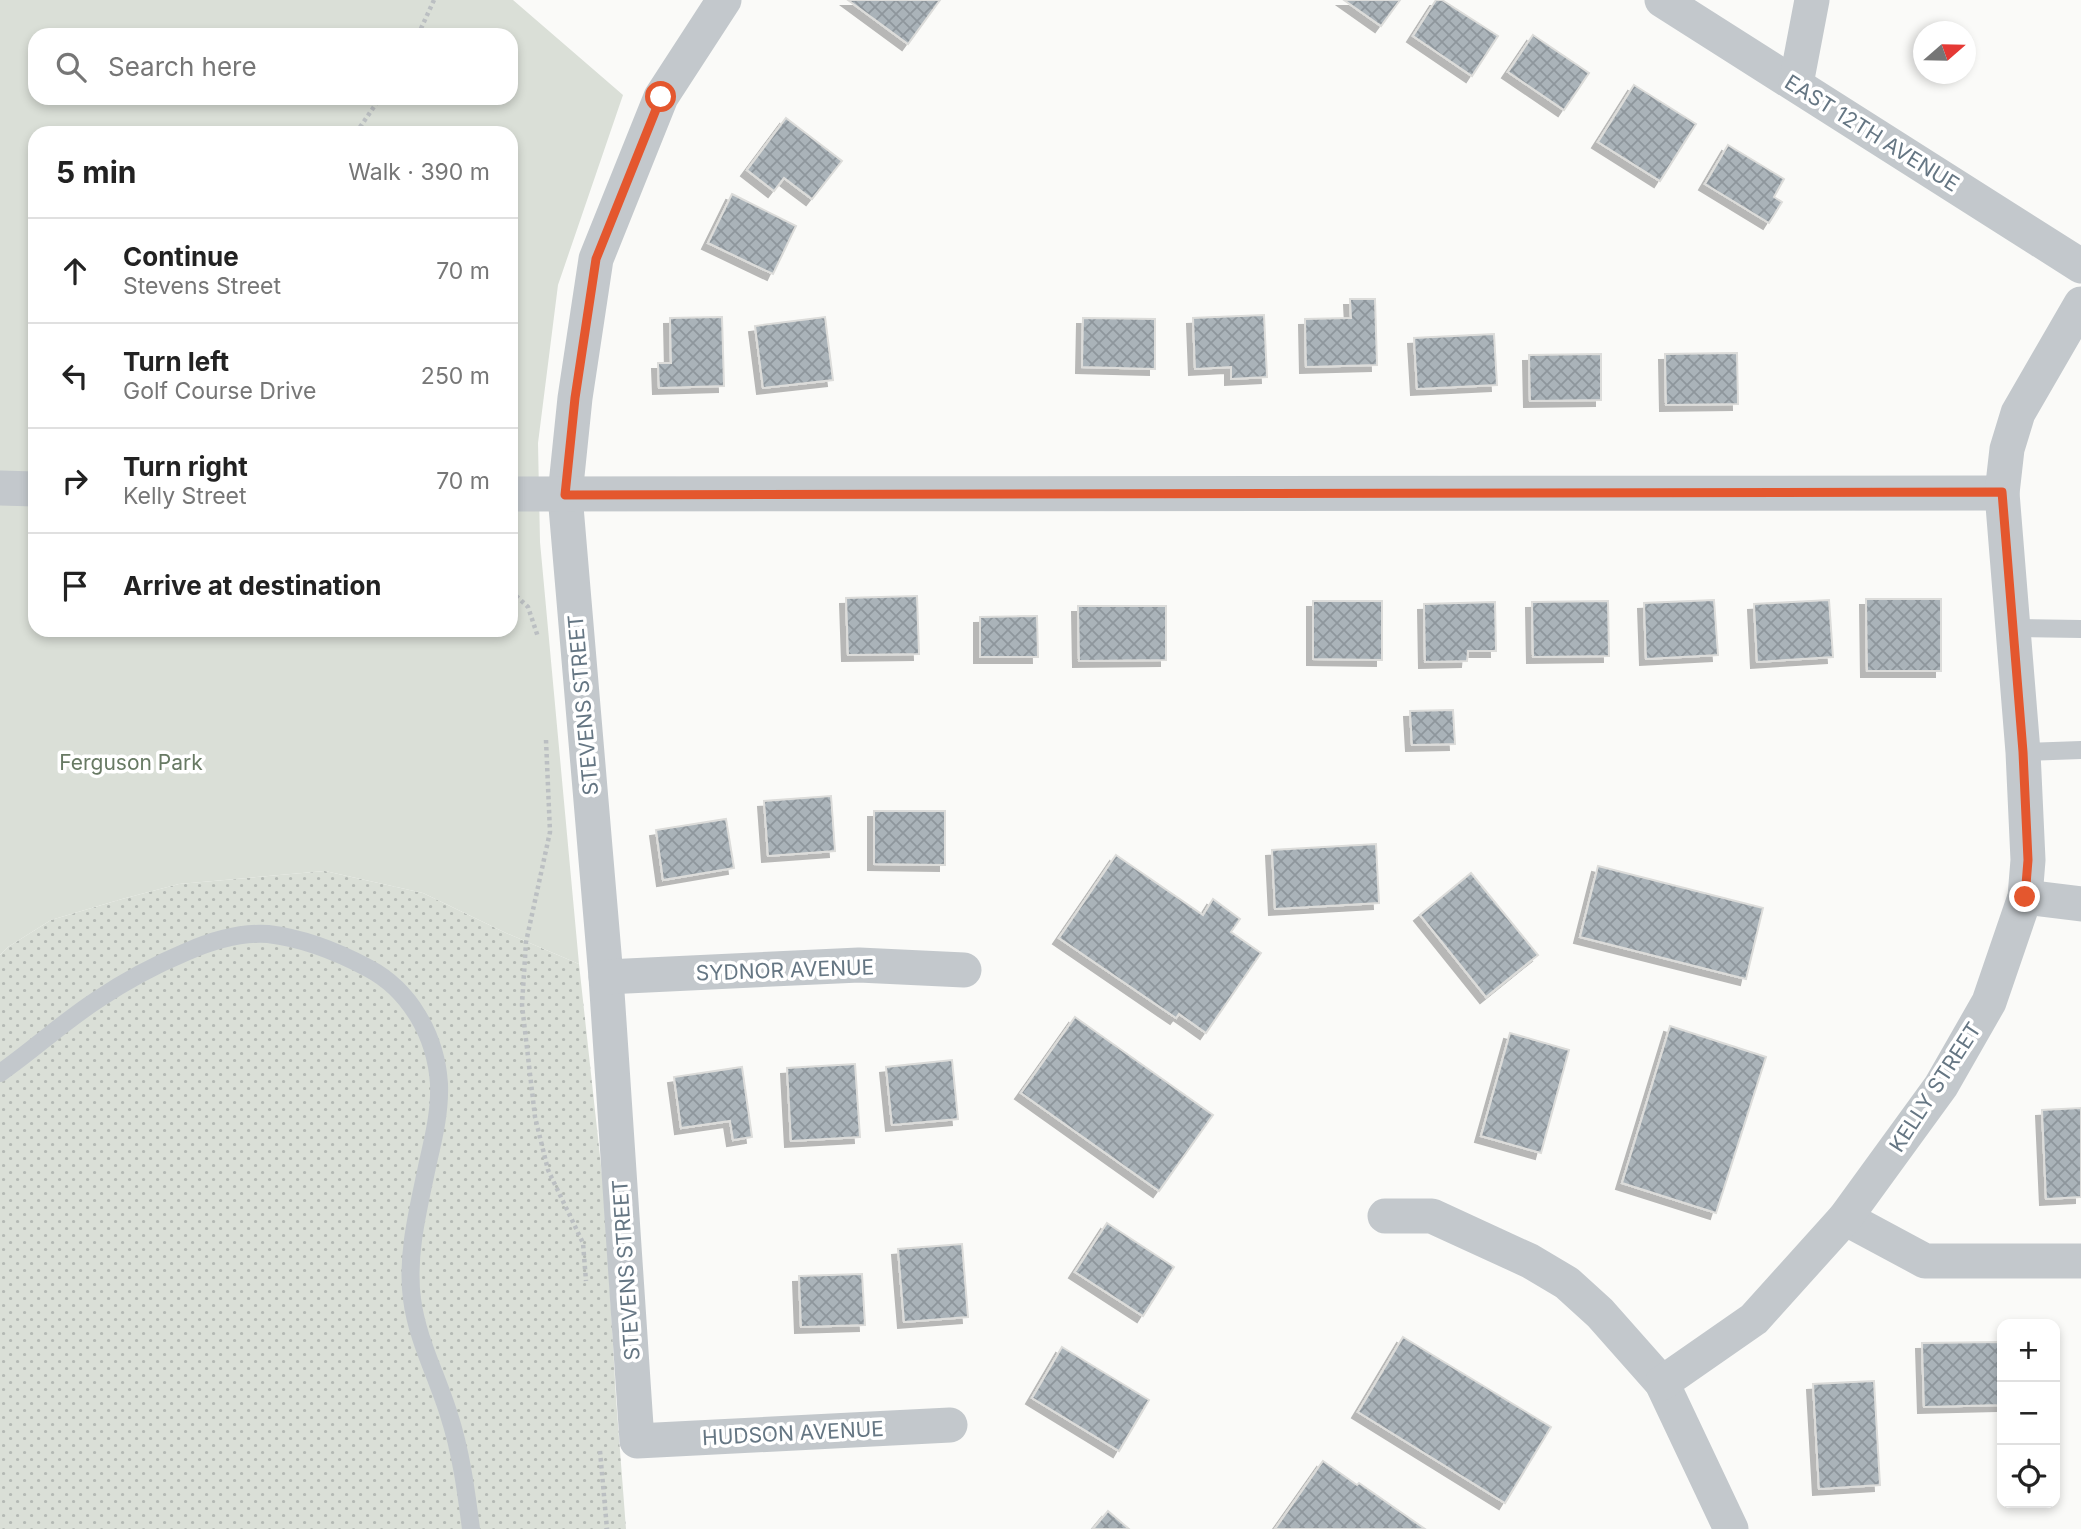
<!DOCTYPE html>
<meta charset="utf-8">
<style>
body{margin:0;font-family:Inter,sans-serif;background:#f6f6f6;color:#222}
.controls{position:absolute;right:21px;bottom:21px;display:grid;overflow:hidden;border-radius:14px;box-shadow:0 4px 10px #0003}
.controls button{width:63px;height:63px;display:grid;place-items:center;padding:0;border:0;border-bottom:2px solid #e0e0e0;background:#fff;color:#222;font:35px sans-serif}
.compass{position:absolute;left:1913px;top:21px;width:63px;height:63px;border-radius:50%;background:#fff;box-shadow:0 4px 10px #0003;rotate:70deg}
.stop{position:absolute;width:21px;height:21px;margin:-16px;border:5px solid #e4572e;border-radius:50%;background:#fff}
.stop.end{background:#e4572e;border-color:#fff;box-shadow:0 2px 7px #0008}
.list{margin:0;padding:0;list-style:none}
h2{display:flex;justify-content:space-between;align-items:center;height:91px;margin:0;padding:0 28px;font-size:30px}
h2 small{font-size:23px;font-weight:400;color:#767676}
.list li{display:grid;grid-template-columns:46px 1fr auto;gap:21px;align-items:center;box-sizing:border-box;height:105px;padding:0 28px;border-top:2px solid #e0e0e0}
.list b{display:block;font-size:26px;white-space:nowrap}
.list p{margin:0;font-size:23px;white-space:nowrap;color:#767676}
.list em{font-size:23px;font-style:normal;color:#767676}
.icon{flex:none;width:38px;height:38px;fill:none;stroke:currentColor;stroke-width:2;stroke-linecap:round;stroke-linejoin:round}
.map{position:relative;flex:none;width:2081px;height:1529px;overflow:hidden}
.search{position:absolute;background:#fff;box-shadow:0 4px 10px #0003;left:28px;top:28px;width:490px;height:77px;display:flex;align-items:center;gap:18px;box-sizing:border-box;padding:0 24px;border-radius:21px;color:#767676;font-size:26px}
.panel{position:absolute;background:#fff;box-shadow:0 4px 10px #0003;left:28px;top:126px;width:490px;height:511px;border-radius:21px}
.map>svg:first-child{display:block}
.grass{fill:url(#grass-dots)}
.green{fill:#dadfd7;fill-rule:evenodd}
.building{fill:url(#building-cross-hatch);stroke:#dcdcda;stroke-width:2;filter:url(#shadow)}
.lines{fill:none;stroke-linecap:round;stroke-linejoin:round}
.path{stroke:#bbbfc2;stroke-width:4.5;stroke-dasharray:3.5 3.5;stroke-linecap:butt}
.lane{stroke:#c3c8cc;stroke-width:18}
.street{stroke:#c3c8cc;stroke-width:35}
.route{stroke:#e4572e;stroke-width:9}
.labels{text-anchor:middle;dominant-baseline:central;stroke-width:7;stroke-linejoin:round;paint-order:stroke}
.street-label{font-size:21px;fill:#657683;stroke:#fff}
.park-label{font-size:21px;fill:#687a64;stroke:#fff}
</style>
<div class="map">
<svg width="2081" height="1529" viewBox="0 0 2081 1529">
<defs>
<pattern id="grass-dots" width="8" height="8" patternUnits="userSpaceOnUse" patternTransform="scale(1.75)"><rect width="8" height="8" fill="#dadfd7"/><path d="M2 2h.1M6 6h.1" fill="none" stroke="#b4b9b4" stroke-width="1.8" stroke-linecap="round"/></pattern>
<pattern id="building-cross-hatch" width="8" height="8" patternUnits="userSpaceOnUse" patternTransform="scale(1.75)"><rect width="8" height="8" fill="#aab3b9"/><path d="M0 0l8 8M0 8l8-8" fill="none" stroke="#8e969c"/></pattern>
<filter id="shadow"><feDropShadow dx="-6" dy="6" stdDeviation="0" flood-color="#0004"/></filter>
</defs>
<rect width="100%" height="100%" fill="#fafaf8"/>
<path class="grass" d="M325 871 423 893 506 933 579 964 605 1202 616 1398 626 1529H0V955L8 947 51 920 122 899 179 884Z"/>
<path class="green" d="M0 0H513L623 95 558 285 538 443 540 542 579 964 506 933 423 893 325 871 179 884 122 899 51 920 8 947 0 955ZM35 35H511V98H35ZM35 133H511V630H35Z"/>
<g class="building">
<path d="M848 0H940L908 44Z"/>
<path d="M1344 0H1400L1381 26Z"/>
<path d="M1436 0H1442L1498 36 1472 76 1413 36Z"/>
<path d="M1533 35 1589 73 1564 110 1508 72Z"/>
<path d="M1634 85 1696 124 1660 181 1598 142Z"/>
<path d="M786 118 842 161 812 199 784 178 774 191 747 170Z"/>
<path d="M1728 145 1784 179 1774 197 1782 202 1769 223 1705 184Z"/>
<path d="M732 194 796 226 773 274 708 243Z"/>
<path d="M1350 299H1375L1377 365 1306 367 1305 319 1351 318Z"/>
<path d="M1264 315 1267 377 1231 379V367L1195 369 1193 318Z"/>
<path d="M722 317 724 386 659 388 658 363H671L670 318Z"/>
<path d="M825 317 833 380 763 388 755 326Z"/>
<path d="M1083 318 1155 319V369L1082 367Z"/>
<path d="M1494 334 1497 385 1417 389 1414 338Z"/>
<path d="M1737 353 1738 404 1666 405 1665 354Z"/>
<path d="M1601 354V400L1530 401 1529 355Z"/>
<path d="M917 596 919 654 848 655 846 598Z"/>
<path d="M1866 599H1941V671H1867Z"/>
<path d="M1714 600 1718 655 1646 659 1644 603Z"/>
<path d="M1829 600 1833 657 1757 662 1754 604Z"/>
<path d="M1313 601H1382V660L1313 659Z"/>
<path d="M1608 601 1609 656 1533 657 1532 602Z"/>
<path d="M1495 602 1496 651H1468L1467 661 1425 662 1424 604Z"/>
<path d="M1078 606H1166V660L1079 661Z"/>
<path d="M1037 616 1038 657H980V617Z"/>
<path d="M1453 710 1455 744 1412 745 1410 711Z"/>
<path d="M831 796 835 851 768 856 764 801Z"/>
<path d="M874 811H945V865L874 864Z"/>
<path d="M726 819 734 868 663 880 656 830Z"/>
<path d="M1376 844 1379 903 1275 909 1272 850Z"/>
<path d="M1116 855 1203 915 1213 899 1240 919 1231 932 1261 953 1206 1033 1179 1014 1176 1018 1059 938Z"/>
<path d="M1598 866 1763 908 1746 979 1580 937Z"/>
<path d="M1471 873 1538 955 1486 997 1420 915Z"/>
<path d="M1075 1017 1213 1115 1159 1191 1021 1093Z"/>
<path d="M1670 1026 1766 1057 1716 1213 1622 1183Z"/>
<path d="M1510 1033 1569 1050 1541 1153 1481 1136Z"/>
<path d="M952 1060 958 1119 892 1125 886 1067Z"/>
<path d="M855 1064 860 1137 791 1141 787 1068Z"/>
<path d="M742 1067 752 1137 733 1140 730 1121 681 1128 674 1077Z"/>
<path d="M2081 1108V1197L2046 1199 2042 1110Z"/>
<path d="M1107 1223 1174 1267 1143 1316 1075 1272Z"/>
<path d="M962 1244 968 1317 904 1322 898 1249Z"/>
<path d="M862 1274 865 1325 801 1327 799 1276Z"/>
<path d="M1403 1337 1551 1427 1505 1503 1358 1412Z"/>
<path d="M2002 1342V1405L1924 1407 1922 1343Z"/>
<path d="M1062 1347 1149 1400 1119 1451 1032 1398Z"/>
<path d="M1874 1381 1880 1485 1819 1489 1813 1384Z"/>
<path d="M1323 1461 1357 1485 1359 1483 1425 1529H1275Z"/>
<path d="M1108 1511 1129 1529H1093Z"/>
</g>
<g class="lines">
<g class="path">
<path d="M418 35 434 0"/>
<path d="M356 133 380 98"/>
<path d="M511 591 528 607 538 637"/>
<path d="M546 740 550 832 526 942 522 1005 535 1117 548 1170 583 1243 586 1281"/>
<path d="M600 1451 607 1529"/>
</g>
<g class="lane">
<path d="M2013 628 2081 629"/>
<path d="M2023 752 2081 750"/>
<path d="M0 1073C33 1050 63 1022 97 1000 125 981 155 965 186 952 211 941 239 932 268 934 302 938 338 952 368 968 410 990 436 1036 439 1084 440 1111 434 1136 428 1162 419 1206 406 1254 412 1299 417 1339 437 1376 449 1415 461 1452 466 1490 471 1529"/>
</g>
<g class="street">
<path d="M724 0 661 97 596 259 575 398 565 495 606 977 637 1441 950 1425"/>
<path d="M1662 0 2081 266"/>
<path d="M1796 84 1812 0"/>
<path d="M0 488 35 489"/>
<path d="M511 494 2002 493"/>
<path d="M2025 897 2081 904"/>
<path d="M606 977 859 965 964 970"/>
<path d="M1385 1216H1432L1530 1261 1567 1283 1600 1313 1662 1383 1731 1529"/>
<path d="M1845 1218 1925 1261H2081"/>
<path d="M1662 1383 1754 1319 1845 1218 1941 1086 1989 1002 2025 897 2028 860 2023 752 2002 493 2007 449 2018 413 2081 304"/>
</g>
</g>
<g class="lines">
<path class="route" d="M661 97 596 259 575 398 565 495 2002 492 2023 752 2028 860 2025 897"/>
</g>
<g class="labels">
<g class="street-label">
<text transform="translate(1872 133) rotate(32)">EAST 12TH AVENUE</text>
<text transform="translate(583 705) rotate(-95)">STEVENS STREET</text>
<text transform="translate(785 970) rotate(-2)">SYDNOR AVENUE</text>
<text transform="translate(1935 1087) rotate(-57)">KELLY STREET</text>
<text transform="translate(626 1270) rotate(-94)">STEVENS STREET</text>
<text transform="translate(793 1433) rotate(-3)">HUDSON AVENUE</text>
</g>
<g class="park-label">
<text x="131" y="762">Ferguson Park</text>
</g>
</g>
</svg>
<div class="controls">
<button>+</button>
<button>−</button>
<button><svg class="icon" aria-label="locate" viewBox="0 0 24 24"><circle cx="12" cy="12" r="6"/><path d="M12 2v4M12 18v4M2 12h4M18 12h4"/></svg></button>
</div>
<svg class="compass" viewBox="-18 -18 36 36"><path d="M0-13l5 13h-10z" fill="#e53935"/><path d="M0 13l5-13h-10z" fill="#767676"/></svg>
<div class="stop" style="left:661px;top:97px"></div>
<div class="stop end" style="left:2025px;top:897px"></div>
<div class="search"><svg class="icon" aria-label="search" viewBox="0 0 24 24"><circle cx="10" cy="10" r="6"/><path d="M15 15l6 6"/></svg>Search here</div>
<section class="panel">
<h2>5 min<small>Walk · 390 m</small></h2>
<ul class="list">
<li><svg class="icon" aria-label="ahead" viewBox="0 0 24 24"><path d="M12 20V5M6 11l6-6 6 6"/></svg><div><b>Continue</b><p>Stevens Street</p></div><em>70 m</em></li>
<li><svg class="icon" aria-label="left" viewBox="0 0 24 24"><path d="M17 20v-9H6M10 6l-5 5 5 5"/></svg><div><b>Turn left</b><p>Golf Course Drive</p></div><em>250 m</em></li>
<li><svg class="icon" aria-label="right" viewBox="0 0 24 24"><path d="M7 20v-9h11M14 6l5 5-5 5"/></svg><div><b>Turn right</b><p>Kelly Street</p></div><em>70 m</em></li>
<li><svg class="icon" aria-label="arrive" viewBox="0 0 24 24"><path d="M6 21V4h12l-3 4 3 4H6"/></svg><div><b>Arrive at destination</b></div></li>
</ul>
</section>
</div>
